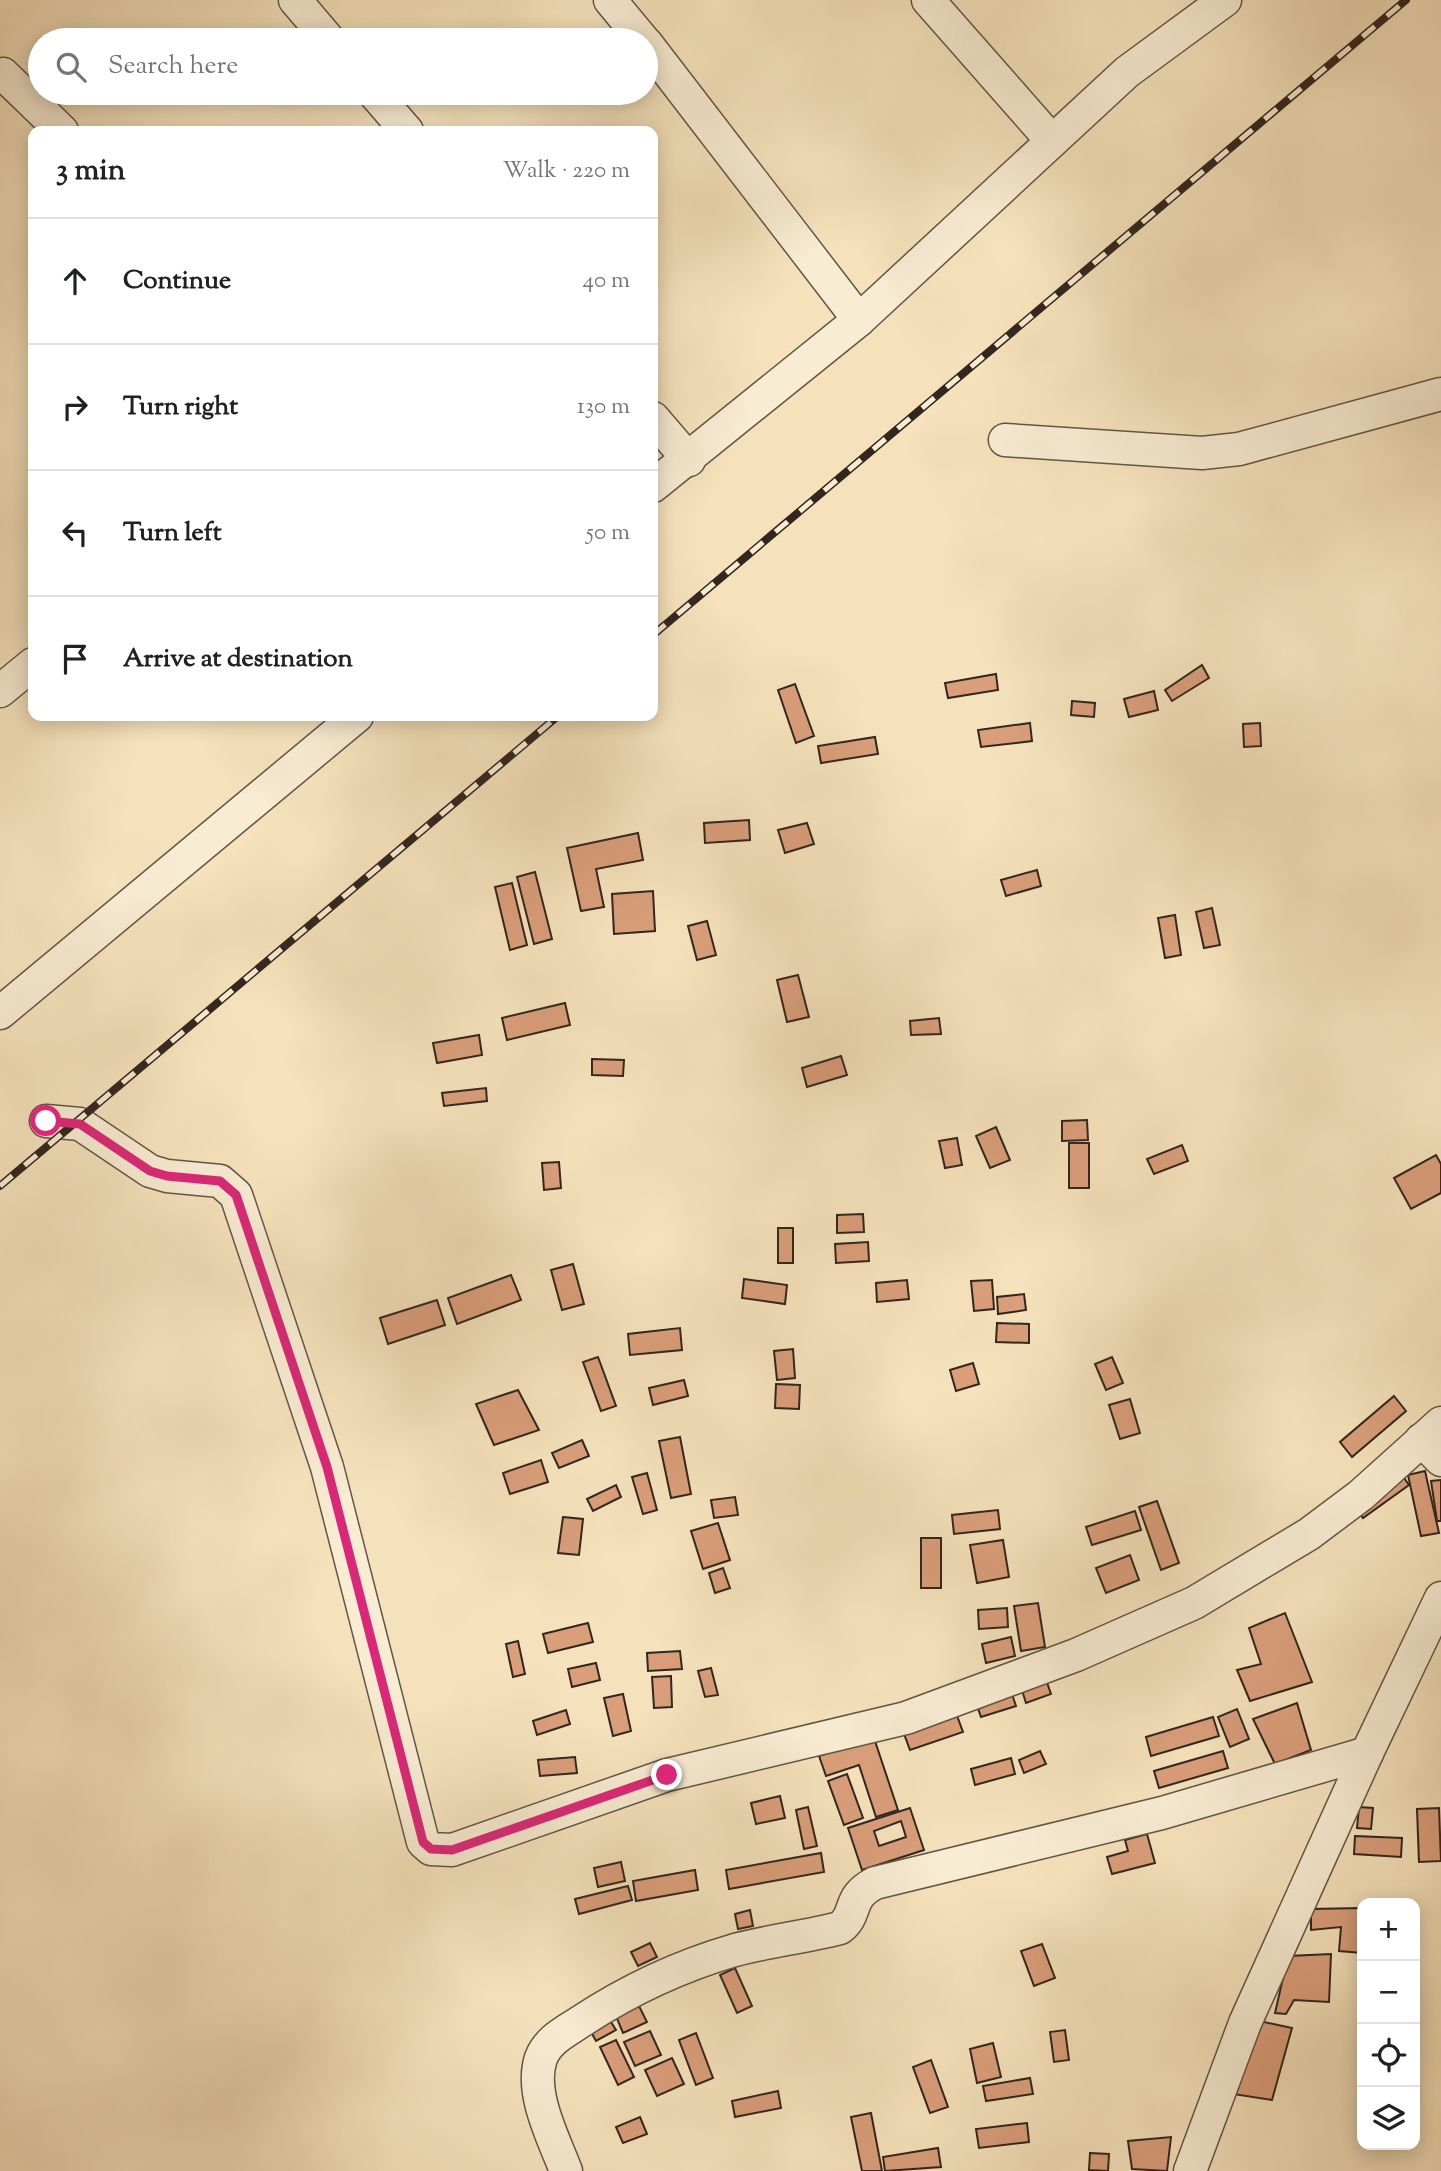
<!DOCTYPE html>
<meta charset="utf-8">
<style>
body{margin:0;font-family:"Sorts Mill Goudy",serif;background:#f6f6f6;color:#202124}
.controls{position:absolute;right:21px;bottom:21px;display:grid;overflow:hidden;border-radius:14px;box-shadow:0 4px 18px #0003}
.controls button{width:63px;height:63px;display:grid;place-items:center;padding:0;border:0;border-bottom:2px solid #e0e0e0;background:#fff;color:#202124;font:35px sans-serif}
.stop{position:absolute;width:21px;height:21px;margin:-16px;border:5px solid #db2777;border-radius:50%;background:#fff}
.stop.end{background:#db2777;border-color:#fff;box-shadow:0 2px 7px #0008}
.list{margin:0;padding:0;list-style:none}
h2{display:flex;justify-content:space-between;align-items:center;height:91px;margin:0;padding:0 28px;font-size:30px}
h2 small{font-size:23px;font-weight:400;color:#757577}
.list li{display:grid;grid-template-columns:46px 1fr auto;gap:21px;align-items:center;box-sizing:border-box;height:126px;padding:0 28px;border-top:2px solid #e0e0e0}
.list b{display:block;font-size:26px;white-space:nowrap}
.list em{font-size:23px;font-style:normal;color:#757577}
.icon{flex:none;width:38px;height:38px;fill:none;stroke:currentColor;stroke-width:2;stroke-linecap:round;stroke-linejoin:round}
.map{position:relative;flex:none;width:1441px;height:2171px;overflow:hidden}
.search{position:absolute;background:#fff;box-shadow:0 4px 18px #0003;left:28px;top:28px;width:630px;height:77px;display:flex;align-items:center;gap:18px;box-sizing:border-box;padding:0 24px;border-radius:38px;color:#757577;font-size:26px}
.panel{position:absolute;background:#fff;box-shadow:0 4px 18px #0003;left:28px;top:126px;width:630px;height:595px;border-radius:14px}
.map>svg:first-child{display:block}
.building{fill:#da9e7b;stroke:#32261e;stroke-width:2;fill-rule:evenodd}
.lines{fill:none;stroke-linecap:round;stroke-linejoin:round}
.minor-casing{stroke:#635546;stroke-width:35}
.minor{stroke:#f8ecd3;stroke-width:32}
.rail-casing{stroke:#32261e;stroke-width:8}
.rail{stroke:#f8ecd3;stroke-width:5;stroke-dasharray:16;stroke-linecap:butt}
.route{stroke:#db2777;stroke-width:9}
</style>
<div class="map">
<svg width="1441" height="2171" viewBox="0 0 1441 2171">
<rect width="100%" height="100%" fill="#f5e2bc"/>
<filter id="stains"><feTurbulence type="fractalNoise" baseFrequency=".00286" numOctaves="4"/><feColorMatrix values="0 0 0 0 .2 0 0 0 0 .09 0 0 0 0 .02 0 0 0 .5 -.17"/></filter>
<radialGradient id="worn" r=".72"><stop offset=".6" stop-color="#630" stop-opacity="0"/><stop offset="1" stop-color="#630" stop-opacity=".3"/></radialGradient>
<g class="building">
<path d="M1202 665 1209 678 1172 701 1165 690Z"/>
<path d="M996 674 998 690 948 698 945 683Z"/>
<path d="M795 684 814 736 796 743 778 690Z"/>
<path d="M1154 691 1158 710 1129 717 1124 699Z"/>
<path d="M1072 701 1095 703 1094 717 1071 715Z"/>
<path d="M1030 723 1032 741 981 747 978 730Z"/>
<path d="M1260 723 1261 746 1244 747 1243 724Z"/>
<path d="M875 737 878 754 821 763 818 746Z"/>
<path d="M749 820 750 840 705 843 704 823Z"/>
<path d="M807 823 814 844 785 853 778 830Z"/>
<path d="M638 833 643 860 596 869 604 907 581 911 567 848Z"/>
<path d="M1037 870 1041 886 1006 896 1001 880Z"/>
<path d="M535 872 552 939 534 944 517 877Z"/>
<path d="M512 883 527 945 510 950 495 887Z"/>
<path d="M653 891 655 931 614 934 612 894Z"/>
<path d="M1212 908 1220 945 1204 948 1196 912Z"/>
<path d="M1175 915 1181 955 1165 958 1158 918Z"/>
<path d="M707 921 716 955 697 960 688 926Z"/>
<path d="M798 975 809 1017 787 1022 777 980Z"/>
<path d="M565 1003 570 1025 507 1040 502 1018Z"/>
<path d="M939 1018 941 1034 911 1035 910 1021Z"/>
<path d="M479 1035 482 1055 437 1063 433 1043Z"/>
<path d="M841 1056 847 1075 807 1087 802 1068Z"/>
<path d="M592 1059 624 1060 623 1076 592 1075Z"/>
<path d="M486 1088 487 1101 444 1106 442 1093Z"/>
<path d="M1087 1120 1088 1140 1062 1141V1121Z"/>
<path d="M996 1127 1010 1160 990 1168 976 1136Z"/>
<path d="M957 1138 962 1165 945 1168 939 1141Z"/>
<rect x="1069" y="1143" width="20" height="45"/>
<path d="M1182 1145 1188 1161 1154 1174 1147 1159Z"/>
<path d="M1436 1155 1441 1164V1193L1411 1209 1394 1178Z"/>
<path d="M559 1162 561 1188 544 1190 542 1163Z"/>
<path d="M863 1214 864 1232 837 1233V1215Z"/>
<rect x="778" y="1228" width="15" height="35"/>
<path d="M868 1242 869 1261 836 1263 835 1244Z"/>
<path d="M573 1264 584 1304 562 1310 551 1270Z"/>
<path d="M511 1275 521 1300 457 1324 448 1298Z"/>
<path d="M744 1279 787 1285 785 1304 742 1298Z"/>
<path d="M907 1280 909 1299 877 1302 876 1283Z"/>
<path d="M992 1280 994 1309 974 1311 971 1281Z"/>
<path d="M1024 1294 1026 1310 998 1314 997 1297Z"/>
<path d="M437 1300 445 1325 388 1344 380 1318Z"/>
<path d="M997 1323 1029 1324V1343L996 1342Z"/>
<path d="M680 1328 682 1350 630 1355 628 1334Z"/>
<path d="M793 1349 795 1378 777 1380 774 1351Z"/>
<path d="M598 1357 616 1406 601 1411 583 1362Z"/>
<path d="M1112 1357 1123 1383 1106 1390 1095 1364Z"/>
<path d="M973 1363 979 1384 956 1391 950 1370Z"/>
<path d="M684 1380 688 1396 653 1405 649 1388Z"/>
<path d="M776 1384 800 1385 799 1409 775 1408Z"/>
<path d="M518 1390 539 1430 494 1445 476 1404Z"/>
<path d="M1394 1396 1406 1411 1352 1457 1340 1442Z"/>
<path d="M1130 1399 1140 1433 1120 1439 1109 1405Z"/>
<path d="M680 1437 691 1494 671 1498 659 1441Z"/>
<path d="M582 1440 589 1456 559 1468 552 1453Z"/>
<path d="M541 1460 548 1482 510 1494 503 1473Z"/>
<path d="M1425 1471 1439 1533 1421 1536 1408 1475Z"/>
<path d="M647 1473 657 1510 643 1514 632 1477Z"/>
<path d="M1402 1475 1409 1485 1363 1518 1356 1508Z"/>
<path d="M1441 1480V1521H1437L1431 1481Z"/>
<path d="M616 1485 621 1497 593 1511 587 1499Z"/>
<path d="M735 1497 738 1515 714 1518 711 1500Z"/>
<path d="M1157 1501 1179 1563 1161 1570 1139 1507Z"/>
<path d="M998 1510 1000 1529 954 1534 952 1515Z"/>
<path d="M1135 1511 1141 1530 1092 1545 1086 1527Z"/>
<path d="M563 1517 583 1519 579 1555 558 1553Z"/>
<path d="M718 1523 730 1560 703 1569 691 1531Z"/>
<rect x="921" y="1538" width="20" height="50"/>
<path d="M1003 1540 1009 1577 977 1583 970 1545Z"/>
<path d="M1130 1555 1139 1580 1106 1593 1096 1568Z"/>
<path d="M723 1568 730 1588 715 1593 709 1573Z"/>
<path d="M1038 1603 1045 1647 1021 1651 1014 1606Z"/>
<path d="M1007 1608 1008 1627 979 1629 978 1610Z"/>
<path d="M1285 1613 1312 1682 1250 1701 1237 1670 1261 1664 1249 1628Z"/>
<path d="M588 1623 593 1642 548 1653 543 1634Z"/>
<path d="M1011 1637 1015 1656 986 1663 982 1644Z"/>
<path d="M518 1641 525 1674 513 1677 506 1644Z"/>
<path d="M680 1651 682 1669 648 1671 647 1653Z"/>
<path d="M596 1663 600 1680 572 1687 568 1669Z"/>
<path d="M711 1668 718 1695 705 1697 698 1671Z"/>
<path d="M671 1676 672 1707 654 1708 652 1677Z"/>
<path d="M1045 1677 1051 1694 1026 1703 1020 1684Z"/>
<path d="M1010 1688 1016 1706 981 1717 975 1700Z"/>
<path d="M623 1694 631 1731 613 1736 604 1698Z"/>
<path d="M1297 1703 1311 1750 1275 1764 1253 1719Z"/>
<path d="M1237 1709 1249 1739 1230 1747 1218 1717Z"/>
<path d="M566 1710 570 1724 537 1735 533 1721Z"/>
<path d="M956 1713 963 1732 910 1750 903 1731Z"/>
<path d="M1213 1717 1219 1736 1151 1756 1146 1737Z"/>
<path d="M874 1738 898 1810 876 1817 859 1765 826 1776 819 1756Z"/>
<path d="M1040 1751 1046 1764 1024 1773 1019 1760Z"/>
<path d="M1223 1751 1228 1768 1159 1788 1154 1771Z"/>
<path d="M575 1757 577 1773 540 1776 538 1760Z"/>
<path d="M1011 1758 1015 1774 975 1785 971 1769Z"/>
<path d="M847 1774 863 1818 844 1825 828 1781Z"/>
<path d="M780 1796 785 1818 756 1824 751 1803Z"/>
<path d="M808 1807 817 1846 804 1849 796 1810Z"/>
<path d="M1359 1807 1373 1808 1371 1829 1357 1828Z"/>
<path d="M910 1808 924 1850 862 1870 848 1828ZM901 1821 906 1837 879 1846 874 1831Z"/>
<path d="M1439 1808 1441 1861 1419 1862 1417 1809Z"/>
<path d="M1147 1834 1155 1863 1112 1874 1107 1857 1128 1851 1125 1840Z"/>
<path d="M1355 1836 1402 1838 1401 1857 1354 1854Z"/>
<path d="M821 1853 824 1872 729 1889 726 1870Z"/>
<path d="M621 1862 625 1881 598 1887 594 1868Z"/>
<path d="M695 1870 698 1890 636 1901 633 1881Z"/>
<path d="M628 1886 632 1900 579 1914 575 1899Z"/>
<path d="M1362 1908V1953L1339 1951 1341 1927 1311 1930V1909Z"/>
<path d="M750 1910 753 1926 738 1929 735 1914Z"/>
<path d="M650 1943 657 1957 638 1966 631 1952Z"/>
<path d="M1042 1944 1055 1978 1034 1986 1021 1951Z"/>
<path d="M1331 1954 1329 2002 1294 2000 1286 2014 1275 2013 1288 1956Z"/>
<path d="M735 1968 752 2006 737 2013 720 1975Z"/>
<path d="M639 2006 647 2022 623 2033 616 2016Z"/>
<path d="M609 2019 616 2030 596 2041 590 2030Z"/>
<path d="M1259 2021 1292 2028 1272 2100 1227 2093Z"/>
<path d="M1065 2030 1069 2060 1054 2062 1050 2032Z"/>
<path d="M650 2031 661 2055 635 2066 624 2042Z"/>
<path d="M696 2033 713 2078 696 2085 679 2040Z"/>
<path d="M616 2040 634 2077 618 2085 600 2047Z"/>
<path d="M993 2043 1001 2077 977 2083 970 2049Z"/>
<path d="M672 2058 684 2084 657 2096 645 2070Z"/>
<path d="M931 2060 948 2107 930 2113 913 2067Z"/>
<path d="M1030 2078 1033 2094 986 2101 983 2086Z"/>
<path d="M778 2091 781 2108 735 2117 732 2101Z"/>
<path d="M871 2113 882 2171H862L851 2117Z"/>
<path d="M640 2117 647 2134 623 2143 616 2127Z"/>
<path d="M1027 2123 1029 2142 979 2148 976 2129Z"/>
<path d="M1171 2137 1167 2171 1132 2169 1128 2141Z"/>
<path d="M938 2148 941 2167 885 2171 883 2157Z"/>
<path d="M1090 2153 1109 2154 1108 2171 1089 2170Z"/>
</g>
<g class="lines">
<defs>
<g id="minor">
<path d="M295 0 329 40"/>
<path d="M610 0 643 40"/>
<path d="M928 0 1052 141"/>
<path d="M646 43 859 320"/>
<path d="M0 76 3 74 62 131"/>
<path d="M374 93 407 131"/>
<path d="M653 418 689 460"/>
<path d="M1005 440 1202 453 1239 449 1441 394"/>
<path d="M653 486 859 320 1127 72 1225 0"/>
<path d="M0 691 33 664"/>
<path d="M0 1013 357 716"/>
<path d="M46 1121 80 1124 150 1171 167 1176 220 1181 236 1195 327 1467 423 1842 431 1849 452 1850 667 1775 906 1718 1076 1655 1194 1603 1309 1534 1361 1495 1441 1423"/>
<path d="M1421 1440 1441 1460"/>
<path d="M566 2171C554 2139 529 2093 541 2058 548 2040 565 2032 580 2022 627 1991 680 1966 735 1950 769 1941 805 1937 840 1928 859 1913 846 1898 875 1883L1162 1813 1367 1753"/>
<path d="M1190 2171 1245 2023 1367 1753 1441 1598"/>
</g>
</defs>
<use href="#minor" class="minor-casing"/>
<use href="#minor" class="minor"/>
<defs>
<g id="rail">
<path d="M653 635 1406 0"/>
<path d="M0 1186 558 716"/>
</g>
</defs>
<use href="#rail" class="rail-casing"/>
<use href="#rail" class="rail"/>
</g>
<g class="lines">
<path class="route" d="M46 1121 80 1124 150 1171 167 1176 220 1181 236 1195 327 1467 423 1842 431 1849 452 1850 667 1775"/>
</g>
<rect width="100%" height="100%" filter="url(#stains)"/>
<rect width="100%" height="100%" fill="url(#worn)"/>
</svg>
<div class="controls">
<button>+</button>
<button>−</button>
<button><svg class="icon" aria-label="locate" viewBox="0 0 24 24"><circle cx="12" cy="12" r="6"/><path d="M12 2v4M12 18v4M2 12h4M18 12h4"/></svg></button>
<button><svg class="icon" aria-label="layers" viewBox="0 0 24 24"><path d="M12 4l9 5-9 5-9-5zM3 14l9 5 9-5"/></svg></button>
</div>
<div class="stop" style="left:46px;top:1121px"></div>
<div class="stop end" style="left:667px;top:1775px"></div>
<div class="search"><svg class="icon" aria-label="search" viewBox="0 0 24 24"><circle cx="10" cy="10" r="6"/><path d="M15 15l6 6"/></svg>Search here</div>
<section class="panel">
<h2>3 min<small>Walk · 220 m</small></h2>
<ul class="list">
<li><svg class="icon" aria-label="ahead" viewBox="0 0 24 24"><path d="M12 20V5M6 11l6-6 6 6"/></svg><div><b>Continue</b></div><em>40 m</em></li>
<li><svg class="icon" aria-label="right" viewBox="0 0 24 24"><path d="M7 20v-9h11M14 6l5 5-5 5"/></svg><div><b>Turn right</b></div><em>130 m</em></li>
<li><svg class="icon" aria-label="left" viewBox="0 0 24 24"><path d="M17 20v-9H6M10 6l-5 5 5 5"/></svg><div><b>Turn left</b></div><em>50 m</em></li>
<li><svg class="icon" aria-label="arrive" viewBox="0 0 24 24"><path d="M6 21V4h12l-3 4 3 4H6"/></svg><div><b>Arrive at destination</b></div></li>
</ul>
</section>
</div>
